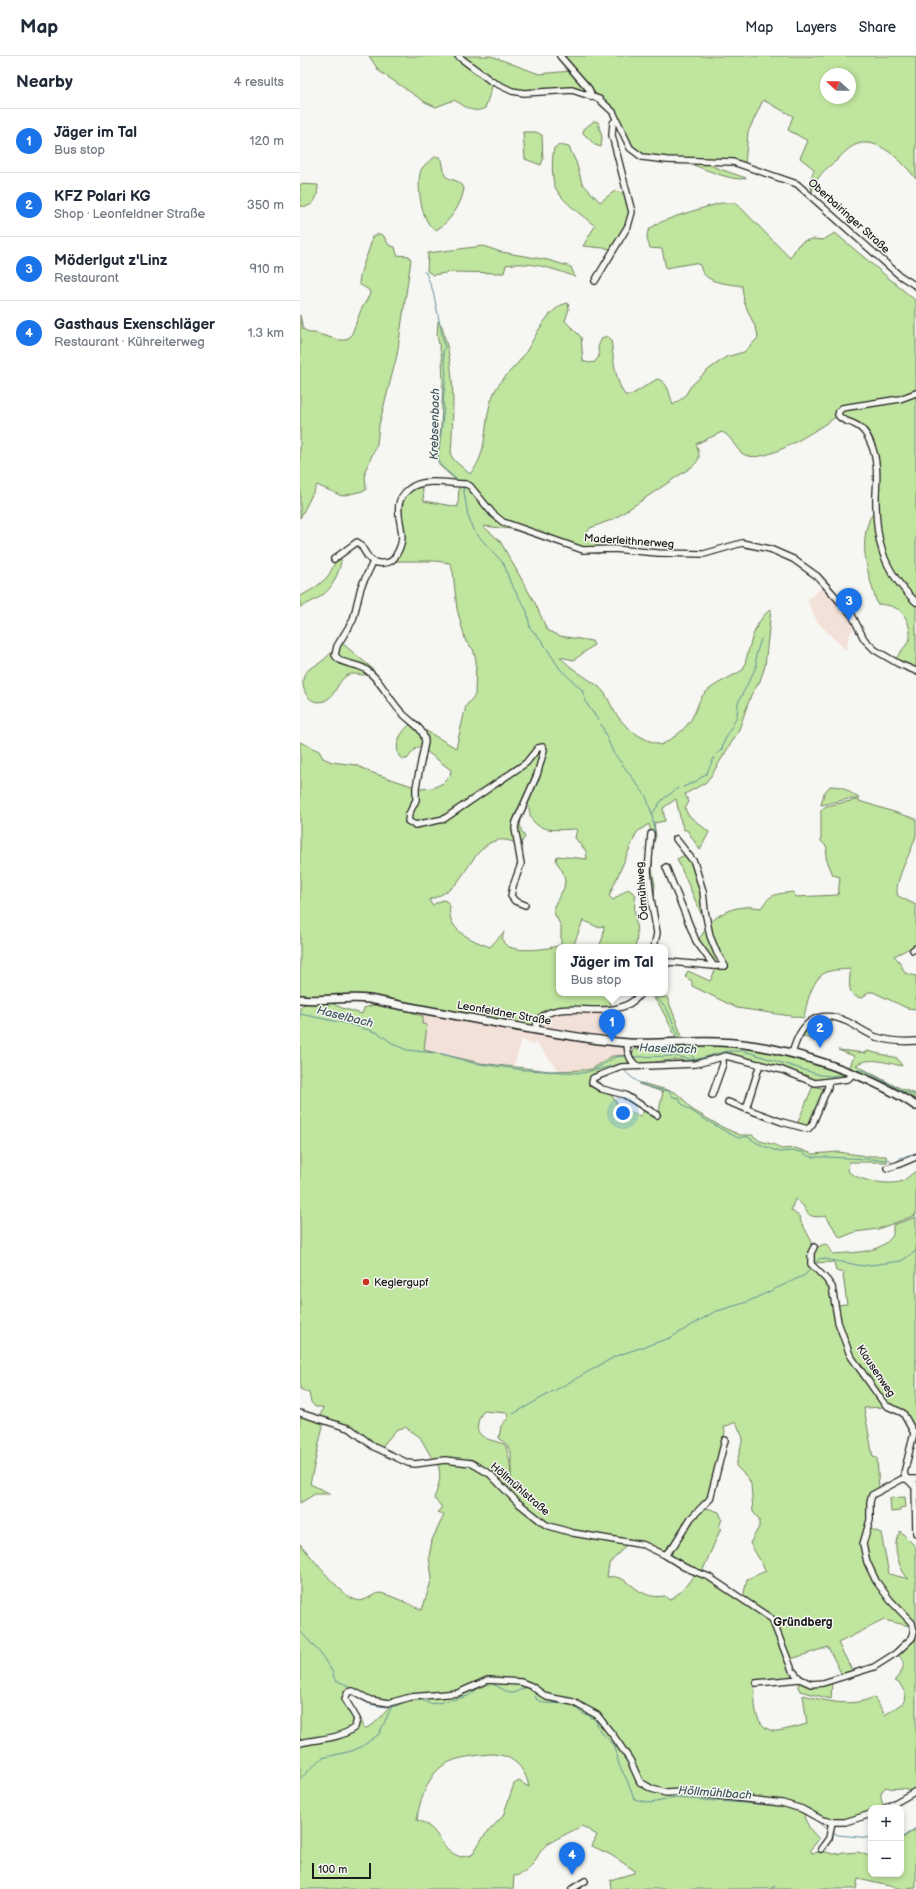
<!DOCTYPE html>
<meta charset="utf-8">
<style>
body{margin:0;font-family:"Balsamiq Sans",sans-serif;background:#f6f6f7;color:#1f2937}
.controls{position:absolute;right:12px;bottom:12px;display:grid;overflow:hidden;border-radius:8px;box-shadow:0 2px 6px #0003}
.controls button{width:36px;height:36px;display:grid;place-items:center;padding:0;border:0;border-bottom:1px solid #e0e1e3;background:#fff;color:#1f2937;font:20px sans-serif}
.compass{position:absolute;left:520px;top:12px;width:36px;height:36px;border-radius:50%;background:#fff;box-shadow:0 2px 6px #0003;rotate:291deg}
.scale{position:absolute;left:12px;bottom:10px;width:59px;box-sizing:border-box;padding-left:4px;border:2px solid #1c1c1c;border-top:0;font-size:11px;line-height:14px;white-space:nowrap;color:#1c1c1c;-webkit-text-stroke:3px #f6f6f2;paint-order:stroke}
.you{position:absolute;left:323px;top:1057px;width:14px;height:14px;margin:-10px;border:3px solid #fff;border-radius:50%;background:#1a73e8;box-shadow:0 0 0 6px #1a73e833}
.badge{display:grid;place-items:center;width:26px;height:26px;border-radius:50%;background:#1a73e8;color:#fff;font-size:13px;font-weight:700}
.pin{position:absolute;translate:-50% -33px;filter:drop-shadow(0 1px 2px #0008)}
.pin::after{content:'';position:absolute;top:21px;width:14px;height:12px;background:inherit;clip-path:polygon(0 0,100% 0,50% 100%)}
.popup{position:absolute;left:256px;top:888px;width:112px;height:52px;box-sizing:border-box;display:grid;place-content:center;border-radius:8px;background:#fff;filter:drop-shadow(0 1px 3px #0005);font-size:13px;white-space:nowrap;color:#747a83}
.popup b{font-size:15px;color:#1f2937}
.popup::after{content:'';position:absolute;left:50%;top:100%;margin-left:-8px;border:8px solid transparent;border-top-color:#fff}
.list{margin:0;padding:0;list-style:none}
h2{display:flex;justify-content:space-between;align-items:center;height:52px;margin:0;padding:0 16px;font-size:17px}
h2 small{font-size:13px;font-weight:400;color:#747a83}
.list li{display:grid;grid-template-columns:26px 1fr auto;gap:12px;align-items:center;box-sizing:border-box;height:64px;padding:0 16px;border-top:1px solid #e0e1e3}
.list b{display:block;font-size:15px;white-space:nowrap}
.list p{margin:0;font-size:13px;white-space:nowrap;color:#747a83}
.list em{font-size:13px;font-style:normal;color:#747a83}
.map{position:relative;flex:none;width:616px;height:1833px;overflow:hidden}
header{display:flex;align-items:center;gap:24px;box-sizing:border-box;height:56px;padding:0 20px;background:#fff;border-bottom:1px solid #e0e1e3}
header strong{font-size:19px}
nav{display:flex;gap:22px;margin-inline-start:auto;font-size:14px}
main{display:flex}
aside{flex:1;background:#fff}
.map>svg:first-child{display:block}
.built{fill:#f2e1d8}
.green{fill:#c0e59f;stroke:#6e805e;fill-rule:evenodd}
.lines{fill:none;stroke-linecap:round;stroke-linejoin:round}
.stream{stroke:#618f9a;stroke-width:1}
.minor-casing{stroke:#1c1c1c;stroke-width:8}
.major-casing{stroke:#1c1c1c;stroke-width:10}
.minor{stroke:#f6f6f2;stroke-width:5.5}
.major{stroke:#f6f6f2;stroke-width:7}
.poi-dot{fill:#c8321e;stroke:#f6f6f2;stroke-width:1.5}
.labels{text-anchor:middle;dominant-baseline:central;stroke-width:3;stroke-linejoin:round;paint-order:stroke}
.street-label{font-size:11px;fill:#1c1c1c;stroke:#f6f6f2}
.poi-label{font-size:11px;fill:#1c1c1c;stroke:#f6f6f2;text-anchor:start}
.water-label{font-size:12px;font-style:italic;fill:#3e565b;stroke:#f6f6f2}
.neighbourhood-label{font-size:12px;font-weight:bold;fill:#1c1c1c;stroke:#f6f6f2}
</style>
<header>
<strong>Map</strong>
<nav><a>Map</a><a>Layers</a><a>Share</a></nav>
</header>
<main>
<aside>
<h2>Nearby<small>4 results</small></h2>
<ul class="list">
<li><span class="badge">1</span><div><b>Jäger im Tal</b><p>Bus stop</p></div><em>120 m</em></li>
<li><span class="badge">2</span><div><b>KFZ Polari KG</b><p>Shop · Leonfeldner Straße</p></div><em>350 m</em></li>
<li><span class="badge">3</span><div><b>Möderlgut z'Linz</b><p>Restaurant</p></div><em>910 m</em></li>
<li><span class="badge">4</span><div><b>Gasthaus Exenschläger</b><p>Restaurant · Kühreiterweg</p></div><em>1.3 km</em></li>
</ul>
</aside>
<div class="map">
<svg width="616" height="1833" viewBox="0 0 616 1833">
<rect width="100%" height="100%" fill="#f6f6f2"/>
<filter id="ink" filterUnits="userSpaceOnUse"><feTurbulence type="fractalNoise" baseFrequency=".025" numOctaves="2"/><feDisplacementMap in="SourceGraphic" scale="8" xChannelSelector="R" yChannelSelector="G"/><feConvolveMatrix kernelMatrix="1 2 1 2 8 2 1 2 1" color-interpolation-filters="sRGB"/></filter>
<g filter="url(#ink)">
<g class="built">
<path d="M523 527 550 559 557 572 554 573 550 578 548 583 547 595 518 567 507 544 522 532 520 530Z"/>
<path d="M110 953 318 989 324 993 328 999 312 1000 292 1013 286 1014H259L236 987 233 989 222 983 214 1010 168 1005 146 998 124 994 127 969 122 968 118 959Z"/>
<path d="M274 955 295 957 313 955 314 980 304 981 258 974 241 971 238 968 240 964 250 959Z"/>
</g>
<g class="green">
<path d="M69 0H191L239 18 271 15 288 35 287 36 216 35 194 25 185 52C173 59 164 49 154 44L136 51 125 46 79 15Z"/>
<path d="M261 0H616V123C604 107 578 79 555 89 548 92 541 100 536 105 525 113 515 122 512 136L510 126 514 113 500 102 508 85 488 74 493 60 463 44 448 76 445 108 347 100 334 94 308 47 298 40ZM526 18H550V42H526Z"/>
<path d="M294 65 298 66 302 81 301 91 295 89 283 77 284 73Z"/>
<path d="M223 76H236L242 79 243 103 241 109 225 103Z"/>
<path d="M259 89 269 91 276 106 282 127 300 146 315 135 326 138C333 163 325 171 313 193L283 190 295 170C282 159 264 147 256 133 251 125 252 101 254 92Z"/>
<path d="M135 101H140L142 104 145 120C152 125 162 124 164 133 161 149 150 166 136 174 121 169 116 127 121 114 124 108 130 105 135 101Z"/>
<path d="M385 106H410L414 111 446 122C434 127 398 110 385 106Z"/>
<path d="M0 128 18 129C18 141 14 153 0 150Z"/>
<path d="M421 147H434L441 152 490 202 498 189 504 185 513 183 523 184 535 177 616 245V614L595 605C599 596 606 591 609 584 611 581 610 575 609 571 605 554 595 549 577 548 570 522 560 498 567 471 569 464 570 458 577 456L578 436 570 382 544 363 540 358 544 349 536 358V361C517 373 464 411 443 398 434 392 432 380 422 376L396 388C399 398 402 402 393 410L314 463 290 472 285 480 302 487 303 492 302 496 298 498 258 489 211 473 183 470 200 485 236 549 247 574 260 580 292 585 294 589 274 604 260 601C272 614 285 620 299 631 306 637 308 643 312 651 322 671 340 683 361 689 374 682 388 672 394 658 398 650 399 642 406 636 416 627 431 621 443 614 450 593 452 567 471 553L465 610 460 625 451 639 438 676 411 720 405 727 385 738 389 746 385 752 388 759 409 776 400 794 387 774H384L381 766 376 743 363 752 365 765 354 767 356 780 353 788 352 813 355 829 354 841 357 865 360 877 357 891H355L350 822 351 776 349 768 337 776 309 840 313 844 328 833 336 839C331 856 341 878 335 891H299L303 881 304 870 297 871 283 864 273 891H259V937H313L310 947 313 952 264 953 235 965 233 970 65 939C43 937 22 941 0 939V686L19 695 23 702 32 706 56 709 70 716 121 733 133 732 143 727 150 720 151 714 126 695 121 672 156 692 166 650 175 639 176 604 173 593 166 586 157 553 153 516 150 507 135 505H93L101 492 100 451 105 438 122 428 124 445 158 451 159 427 139 409 137 400 141 371 143 325 142 302 137 279 138 265C143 269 143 274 144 279 156 317 153 360 151 400L155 405 170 418C190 397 182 363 194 337 201 322 215 312 224 299 234 284 242 263 257 252 260 249 264 248 268 247L269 253 265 265 281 281 283 305 289 307 295 306 299 300 298 291 302 282 307 280 311 283C313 299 315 326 325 339H331L357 323C369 326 369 338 373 349L384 341 391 330 408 314 426 301 444 296 458 282 457 275 444 246 442 230C426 227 403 228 400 209L394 207 366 212 362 193 350 192C348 186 345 180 349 174 356 164 407 151 421 147ZM228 748C230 754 229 762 234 766 243 777 264 773 277 773L275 782 286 795 287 803 257 800 256 805 263 816 265 824 264 832 254 850V857L261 870V889C250 893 208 899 203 885 202 882 203 879 204 876L190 891C171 884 146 874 150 850L146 845 143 844 132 849 129 844C139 840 148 836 156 828 169 813 181 781 205 784 209 784 215 787 220 788L225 781C216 768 222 761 228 748Z"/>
<path d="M78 178 83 179 89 189 95 191 97 199 109 200 111 204 97 299 79 369 77 388 65 415 66 434 42 440 17 429 0 462V259L3 273 10 277H15L39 284H45L51 280 61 254 70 238 69 234 59 228C60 210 70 197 72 181Z"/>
<path d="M183 190 201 196 248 204 271 211 275 221C253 212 229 205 206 209L204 217 151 216 133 219 127 215 128 197Z"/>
<path d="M39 503H41C41 508 40 511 38 516 30 538 20 542 0 551V540C9 536 20 529 27 521 32 516 33 506 39 503Z"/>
<path d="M43 588 73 613C68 625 56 614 46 620 36 627 36 641 24 645 8 650 0 632 4 619 8 612 16 610 21 606 29 600 35 591 43 588Z"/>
<path d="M111 668 115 669 124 681 122 690 116 692 107 703H102L99 700C94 688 101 675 111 668Z"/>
<path d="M530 730 542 731 560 743H548L521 749 524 737Z"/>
<path d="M556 744 616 763C616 768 616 774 616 779 613 794 592 827 598 840L616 849V889L594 900 599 905 605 917 616 920V953L607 952 573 936H568L563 942C544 941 551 924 550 913 542 914 532 913 525 917 512 923 506 949 504 962L437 952 392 930V925L385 921 388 915 410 925 416 913V907L407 898 398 885 407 871 377 803 387 798C401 815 403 850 407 871 420 854 441 848 461 852 471 837 476 838 494 836L495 841 538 839 540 821 533 819 526 802 527 791 521 785V754L526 750Z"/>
<path d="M349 937H353L357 942 367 941 383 983H377L360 950Z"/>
<path d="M27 945 42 952 62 958 64 952 80 947 110 953 115 958 123 960 122 968 127 969 124 994 180 1007 250 1015 286 1014 292 1013 312 1000 328 999 333 1009C319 1011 302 1012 291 1022L290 1025 294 1030 312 1040 319 1051 340 1060 345 1054 358 1060 363 1036 339 1028 341 1027 375 1036 385 1045 391 1053 422 1071 440 1079H452L460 1085 475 1089 481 1093 495 1092 513 1098 538 1096 566 1100H586L587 1106H549L548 1115C557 1125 588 1129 600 1126 606 1124 611 1118 616 1115V1159L578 1173 555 1176 540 1182 526 1160C501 1164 511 1152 495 1143L491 1154 501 1162 500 1164 511 1184 510 1208 530 1229 537 1266 551 1303 586 1351 564 1352 573 1401 577 1402 579 1433 569 1442V1460L562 1484 566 1505 570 1510 564 1489 568 1472 581 1477 589 1518 609 1523C601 1517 595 1498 596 1487 596 1483 599 1479 600 1475L616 1491V1733L611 1736C604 1729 595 1735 586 1731 578 1737 581 1743 584 1751L571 1752V1757L546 1764 533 1765 523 1764 508 1755 504 1761 510 1773 519 1783 511 1793V1796L513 1797 523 1795 533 1798 558 1796 569 1800 571 1798V1818H601V1783L616 1773V1832L603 1833 558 1823 556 1833H311L310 1824 334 1817V1814L311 1799 292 1790 297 1779 282 1770C280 1771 248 1787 246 1789 235 1799 234 1817 214 1820L213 1833H0V1488C12 1501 41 1540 56 1544 65 1547 72 1538 79 1537 87 1537 113 1550 122 1554L132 1522 129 1501 132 1484 144 1459 137 1456 141 1453V1450L134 1442C139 1430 143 1417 136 1405 198 1402 200 1446 245 1469 269 1482 301 1485 328 1487L309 1508 307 1521C331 1517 335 1545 365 1540L369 1544C381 1537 388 1528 395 1517L418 1527 470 1563C483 1579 482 1605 496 1622L455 1625C455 1642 451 1669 473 1675 479 1676 499 1670 507 1668L503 1639C526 1645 551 1652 574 1641L585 1659 604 1646 605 1637 599 1626H596L595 1624C603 1614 608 1607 597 1598 607 1591 616 1584 614 1571L584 1564 538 1587 553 1616 542 1619 528 1591 488 1604 478 1571 473 1562 443 1542 447 1523 466 1515 450 1487 459 1471V1463L453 1456 451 1428 448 1422 436 1410 443 1382 436 1366 424 1371 425 1375 423 1389 410 1439 388 1464 374 1488 368 1493 362 1495 338 1487 273 1476 241 1465 211 1438V1396L206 1388 199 1382 201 1370 208 1362 207 1357 184 1355C181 1358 179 1362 178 1367 174 1383 193 1384 204 1388 210 1395 214 1428 207 1434 187 1412 164 1398 133 1404L120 1381 105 1371 96 1374 80 1393 57 1376 20 1361 23 1351H15L11 1346 9 1337 0 1333V951L6 947ZM50 1636 55 1637 68 1644 89 1649V1652C83 1658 72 1673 64 1672L61 1663 47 1644V1641ZM190 1698C211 1698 225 1710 229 1731L219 1725 214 1728 203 1760 183 1781 172 1799 161 1801C138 1794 142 1772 117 1764 118 1754 120 1746 124 1737 137 1702 157 1702 190 1698Z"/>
<path d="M524 963 533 964 523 988 501 979C507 970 513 965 524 963Z"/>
<path d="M413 989C460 992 502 1004 546 1019L527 1024 514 1025 473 1009 430 998C420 998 412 1003 402 1005 391 1007 382 1003 371 1004 360 1005 349 1008 337 1008L332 999 334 993Z"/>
<path d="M538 994 566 997 567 995 597 1002 602 1010C587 1007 570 1000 556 1009L595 1030 616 1038V1043L549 1013 554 1000Z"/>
<path d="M513 1030 525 1033 509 1068 506 1070 497 1068Z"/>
<path d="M616 1161V1373L615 1374 610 1365 587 1349 553 1301 539 1267 536 1249 547 1248 543 1219 545 1217 536 1215 534 1206 512 1207C512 1196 516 1189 527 1188L533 1198C554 1196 581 1198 593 1179V1169Z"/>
<path d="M0 1359 24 1365 10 1428 31 1438H15L0 1447Z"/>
<path d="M605 1441 606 1451 600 1452V1455L591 1456 590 1442Z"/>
<path d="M404 1451 419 1456 422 1463 419 1471 421 1472 402 1516 390 1513 368 1499 386 1470Z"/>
<path d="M500 1624 505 1626 532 1625 531 1643 500 1635 498 1631Z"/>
</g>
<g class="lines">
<g class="stream">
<path d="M124 216 126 217 133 235 145 293 143 295 146 317 143 348 144 351 138 402 142 411 160 426"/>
<path d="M163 430 168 460 173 474 204 508 210 526 227 555 230 572 242 585 260 613 282 634 287 648 298 664"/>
<path d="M301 668 313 696 346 740 352 758 355 780 353 784"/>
<path d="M383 731 395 726 407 717 414 701 422 693 423 688 437 660 438 647 456 611V599L461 583"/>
<path d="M352 758 362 744 378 732"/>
<path d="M351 815 353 825V839"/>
<path d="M358 888 359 879"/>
<path d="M352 937 356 943 366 951 380 983"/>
<path d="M0 958 49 968 78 977 95 989 107 994 143 998 173 1007 224 1014 283 1017 294 1014 315 1001 326 1000"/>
<path d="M384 989 395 1004"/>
<path d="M333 1001 375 1000 395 1004 426 995H444L520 1019 532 1020 544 1017"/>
<path d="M323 1013C338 1029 348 1032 369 1035L373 1041 379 1042C380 1044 380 1046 382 1048 386 1053 434 1081 439 1082 442 1082 445 1080 448 1081L457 1087 479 1096 491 1095 502 1096 508 1100 513 1101H525L591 1104"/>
<path d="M294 1014C302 1014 310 1009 316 1010"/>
<path d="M553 1014H563L600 1034 616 1040"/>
<path d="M600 1102 616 1097"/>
<path d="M514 1209 520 1202 563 1210 601 1205 616 1195"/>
<path d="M213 1358 316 1300 370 1282 414 1256 447 1246 505 1219 512 1211"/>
<path d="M0 1575 20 1597 32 1615 35 1624 47 1629 50 1633"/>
<path d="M191 1627 210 1637H214L226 1631"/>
<path d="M235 1636 236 1643 244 1647 271 1648 283 1658 288 1659 296 1665 300 1675 315 1690 319 1709 327 1724 334 1743 351 1747 375 1742 472 1749"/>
<path d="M53 1637C62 1648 83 1653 96 1650 101 1648 106 1645 111 1644"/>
<path d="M114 1643 122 1644 130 1648 143 1646 168 1640 180 1631"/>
<path d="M2 1721 22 1702 52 1695 63 1690 79 1678 92 1650"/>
<path d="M0 1728V1727"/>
<path d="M516 1764 527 1774"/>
<path d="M532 1776 538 1779 571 1782"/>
<path d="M601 1782 616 1772"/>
<path d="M470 1833 475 1830"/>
</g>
<defs>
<g id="minor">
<path d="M158 0 191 25 212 35 224 37 272 34 299 43 313 56 330 92 342 101 367 104 433 106 497 128 599 219 616 230"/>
<path d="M260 0 289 33 292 41"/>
<path d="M295 225 328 170 332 156 312 79 313 67 316 64"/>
<path d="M616 337 600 343 542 352 539 355 538 359C542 365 548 365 554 368 562 371 568 380 571 388 578 404 577 422 576 439 575 484 582 513 616 546"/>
<path d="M34 503 57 486 60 488C67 498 69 509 84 507 89 507 94 504 96 499 109 478 96 468 99 448 100 442 104 437 109 433 123 421 149 428 166 428L170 430 193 458 203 466 283 494 314 493 358 497 404 498 442 487 470 493 493 503 517 520 552 559 564 583 575 594 599 608 616 615"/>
<path d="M73 506 61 531 53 564 37 590 35 599C41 609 56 607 65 613 80 622 90 646 103 658 112 667 124 672 125 686L116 731V744L109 758 108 765 115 769 144 763 226 707 238 692 243 691 244 694 237 719 216 766 215 772 221 808 213 830 211 840 215 845 225 849"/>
<path d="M351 778 348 815 351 843 357 877 354 891"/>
<path d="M376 783 394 806 403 835 405 855 410 880 417 897 425 910H414"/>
<path d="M613 894 616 892"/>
<path d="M365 909 370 906 414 910 396 885 366 811"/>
<path d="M235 974 238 964C263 938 315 972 341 937"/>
<path d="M327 987C327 996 330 1006 338 1010"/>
<path d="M492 998C500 968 516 951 548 966 558 971 566 977 576 981 589 985 603 986 616 985"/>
<path d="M412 1039 423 1008V1001"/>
<path d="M428 1046 482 1066 508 1073 512 1069 528 1031V1026"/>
<path d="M446 1053 460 1008"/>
<path d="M357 1059 325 1039 302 1033 292 1027 293 1022 321 1011 396 1008 426 1000 482 1014 515 1027 548 1023 552 1019"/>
<path d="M587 1112 597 1109 616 1101"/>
<path d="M514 1191 511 1197V1208L526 1223 532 1231 538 1266 550 1299 583 1346 587 1350 603 1357 614 1377 604 1417 606 1422 614 1430"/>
<path d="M0 1357 51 1373 74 1391 108 1407 115 1408 145 1404 171 1407 190 1418 217 1446 246 1469 273 1477 344 1489 365 1499 384 1511 409 1521 472 1563 492 1614 500 1623 511 1628 523 1627 574 1611 596 1597 612 1582 614 1576 612 1567 590 1544 576 1525 567 1506 563 1488 570 1464V1446L572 1439 602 1423H616"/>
<path d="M615 1428 616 1477"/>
<path d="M365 1499 374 1489 391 1462 410 1443 425 1384"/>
<path d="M456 1627 500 1623"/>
<path d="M0 1687C19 1682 39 1684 55 1671L57 1663 45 1643 48 1636 53 1635 70 1644 89 1647 111 1641 158 1637 188 1624 221 1626 231 1630 247 1641 273 1646 297 1659 315 1682 330 1704 340 1726 352 1733 366 1737 383 1736 482 1747 502 1753 522 1764 532 1766H545L571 1758"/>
<path d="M586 1752 616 1735"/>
<path d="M521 1793 529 1782 532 1766"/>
<path d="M272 1833 285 1825"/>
</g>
<path id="major" d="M0 943C23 946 46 940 69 943 112 952 154 959 197 967 237 974 276 982 317 986 351 990 385 984 419 986 480 988 565 1016 616 1050"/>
</defs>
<use href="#minor" class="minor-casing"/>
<use href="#major" class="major-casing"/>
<use href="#minor" class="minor"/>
<use href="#major" class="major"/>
</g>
</g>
<circle class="poi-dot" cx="66" cy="1226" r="4"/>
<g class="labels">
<g class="street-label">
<text transform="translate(549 160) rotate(42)">Oberbairinger Straße</text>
<text transform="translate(329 485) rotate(4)">Maderleithnerweg</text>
<text transform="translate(342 835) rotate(-95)">Ödmühlweg</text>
<text transform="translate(204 957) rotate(10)">Leonfeldner Straße</text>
<text transform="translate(576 1315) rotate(56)">Klausenweg</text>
<text transform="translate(220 1433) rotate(41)">Höllmühlstraße</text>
</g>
<g class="poi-label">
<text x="74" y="1226">Keglergupf</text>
</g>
<g class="water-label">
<text transform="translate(135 368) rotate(-89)">Krebsenbach</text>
<text transform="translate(45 961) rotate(14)">Haselbach</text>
<text transform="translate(368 993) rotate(2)">Haselbach</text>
<text transform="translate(415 1737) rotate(4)">Höllmühlbach</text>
</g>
<g class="neighbourhood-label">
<text x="503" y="1566">Gründberg</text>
</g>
</g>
</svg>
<div class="controls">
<button>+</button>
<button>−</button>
</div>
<svg class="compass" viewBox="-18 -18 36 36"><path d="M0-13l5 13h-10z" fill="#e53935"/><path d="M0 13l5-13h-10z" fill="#747a83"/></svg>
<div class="scale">100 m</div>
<div class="you"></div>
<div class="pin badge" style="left:312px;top:986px">1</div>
<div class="popup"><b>Jäger im Tal</b>Bus stop</div>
<div class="pin badge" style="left:520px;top:992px">2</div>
<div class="pin badge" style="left:549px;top:565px">3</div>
<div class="pin badge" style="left:272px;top:1819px">4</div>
</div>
</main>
